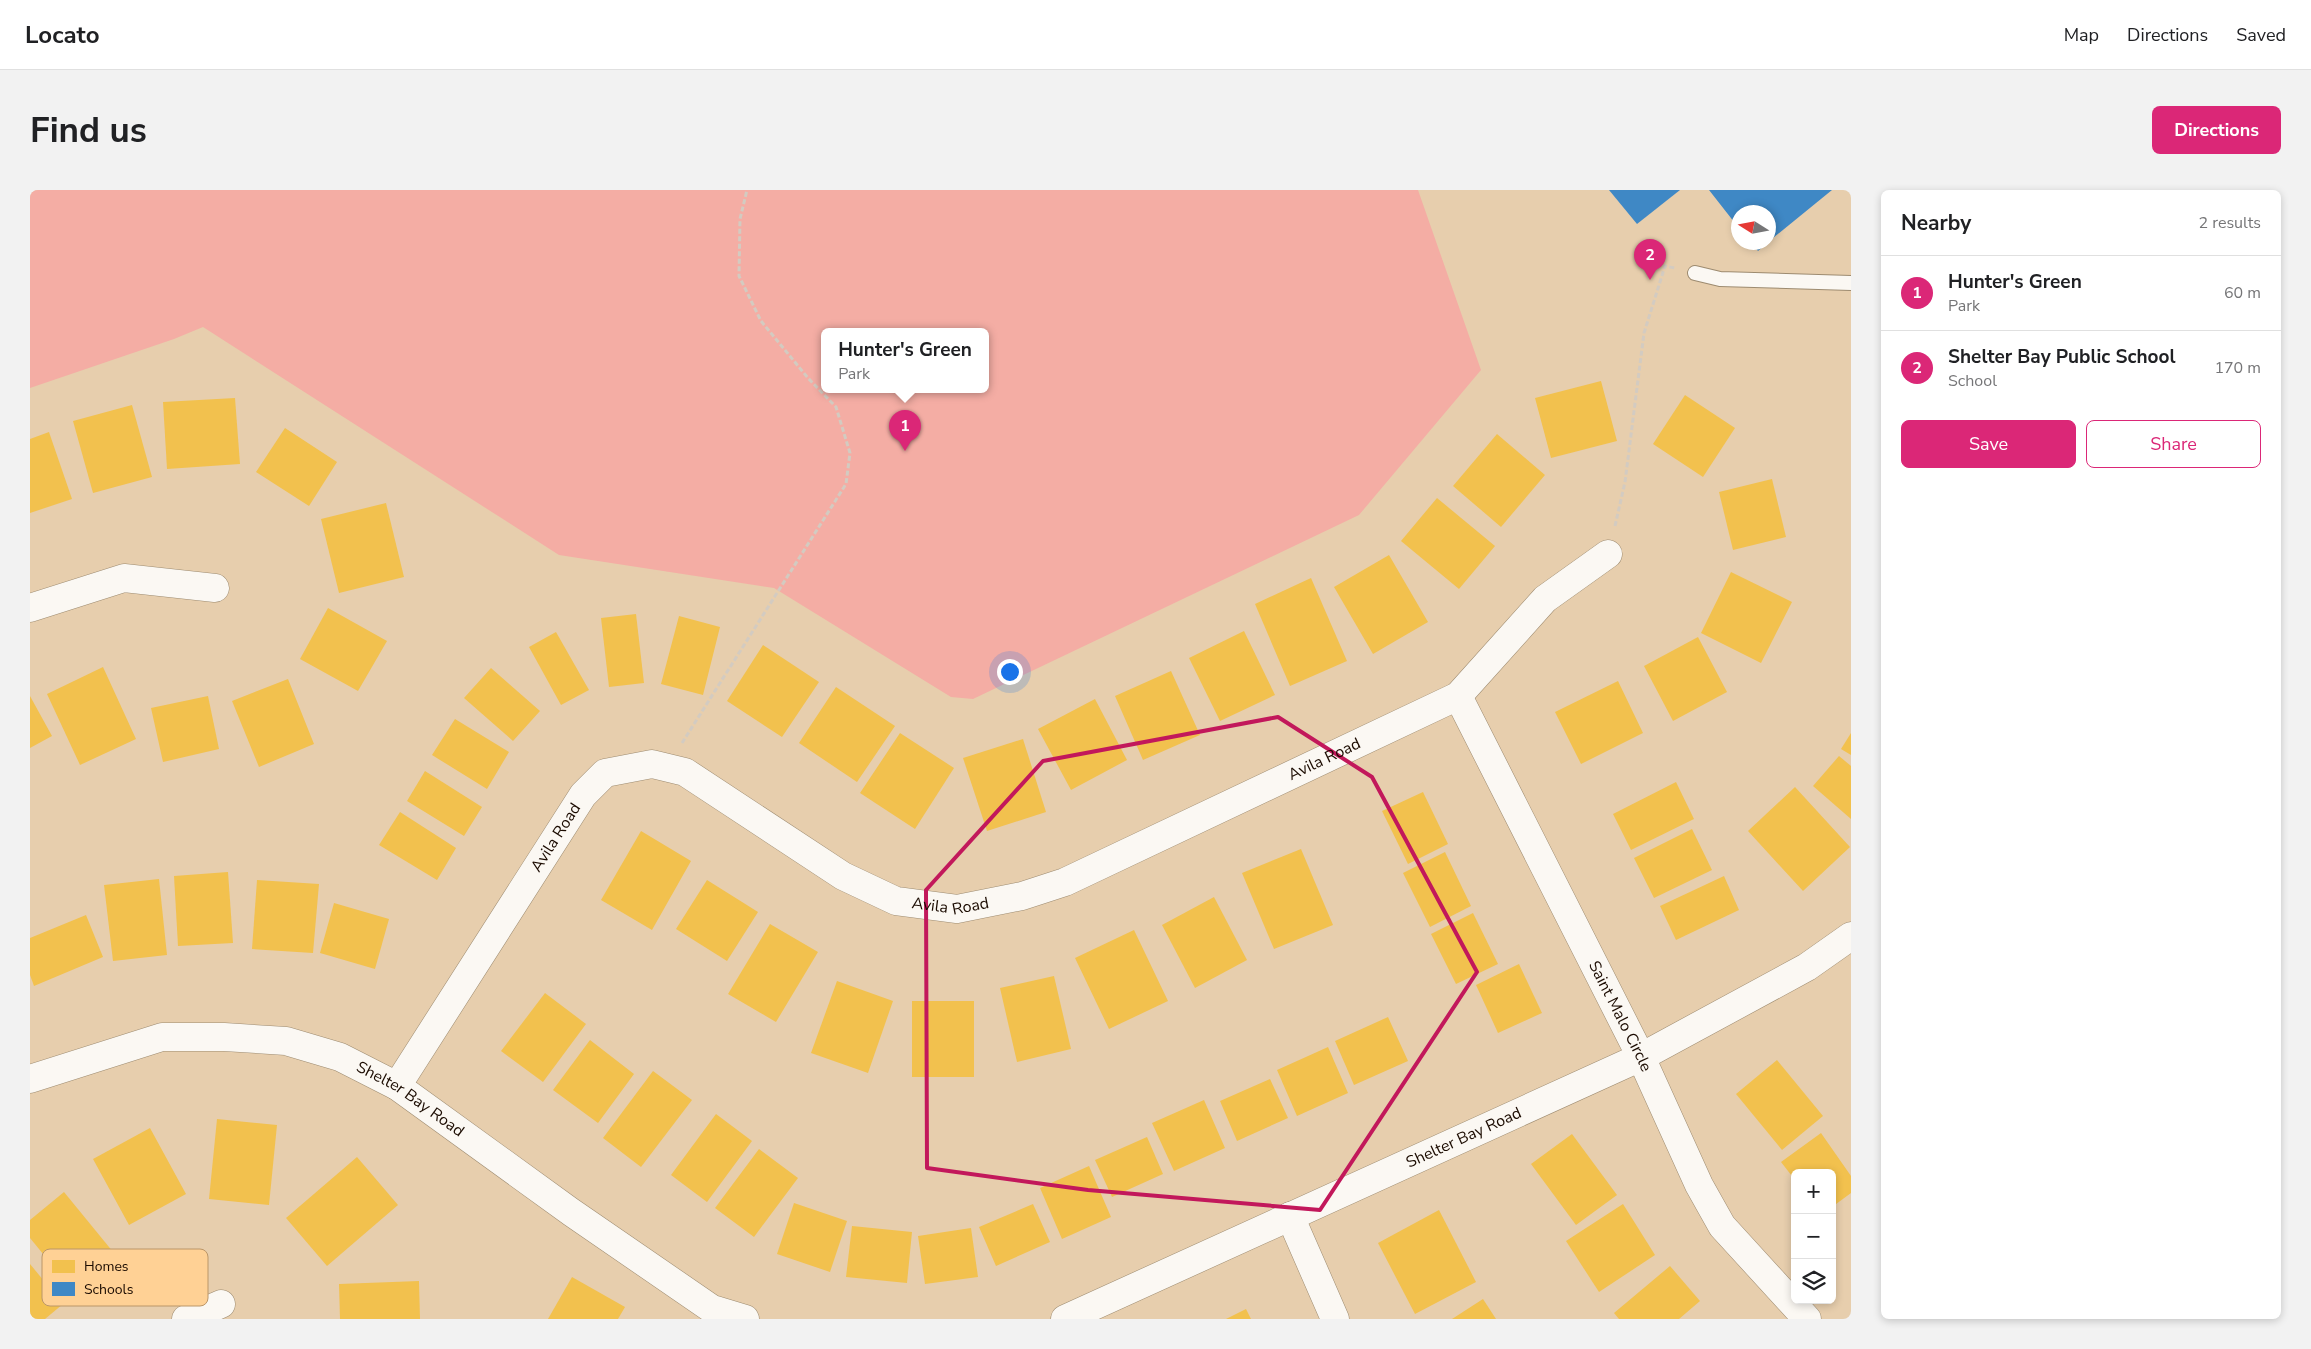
<!DOCTYPE html>
<meta charset="utf-8">
<style>
body{margin:0;font-family:"Nunito Sans",sans-serif;background:#f2f2f2;color:#202124}
.controls{position:absolute;right:15px;bottom:15px;display:grid;overflow:hidden;border-radius:8px;box-shadow:0 2px 8px #0003}
.controls button{width:45px;height:45px;display:grid;place-items:center;padding:0;border:0;border-bottom:1px solid #e0e0e0;background:#fff;color:#202124;font:25px sans-serif}
.compass{position:absolute;left:1701px;top:15px;width:45px;height:45px;border-radius:50%;background:#fff;box-shadow:0 2px 8px #0003;rotate:281deg}
.you{position:absolute;left:979px;top:481px;width:18px;height:18px;margin:-12px;border:4px solid #fff;border-radius:50%;background:#1a73e8;box-shadow:0 0 0 8px #1a73e833}
.badge{display:grid;place-items:center;width:32px;height:32px;border-radius:50%;background:#db2777;color:#fff;font-size:16px;font-weight:700}
.pin{position:absolute;translate:-50% -41px;filter:drop-shadow(0 1px 2px #0008)}
.pin::after{content:'';position:absolute;top:26px;width:18px;height:15px;background:inherit;clip-path:polygon(0 0,100% 0,50% 100%)}
.popup{position:absolute;left:791px;top:138px;width:168px;height:65px;box-sizing:border-box;display:grid;place-content:center;border-radius:8px;background:#fff;filter:drop-shadow(0 1px 4px #0005);font-size:16px;white-space:nowrap;color:#757577}
.popup b{font-size:19px;color:#202124}
.popup::after{content:'';position:absolute;left:50%;top:100%;margin-left:-10px;border:10px solid transparent;border-top-color:#fff}
.list{margin:0;padding:0;list-style:none}
h2{display:flex;justify-content:space-between;align-items:center;height:65px;margin:0;padding:0 20px;font-size:21px}
h2 small{font-size:16px;font-weight:400;color:#757577}
.list li{display:grid;grid-template-columns:32px 1fr auto;gap:15px;align-items:center;box-sizing:border-box;height:75px;padding:0 20px;border-top:1px solid #e0e0e0}
.list b{display:block;font-size:19px;white-space:nowrap}
.list p{margin:0;font-size:16px;white-space:nowrap;color:#757577}
.list em{font-size:16px;font-style:normal;color:#757577}
.actions{display:flex;gap:10px;padding:15px 20px}
.actions a{flex:1;padding:11px 0;border:1px solid #db2777;border-radius:8px;text-align:center;font-size:18px;color:#db2777}
.actions .main{background:#db2777;color:#fff}
.icon{flex:none;width:28px;height:28px;fill:none;stroke:currentColor;stroke-width:2;stroke-linecap:round;stroke-linejoin:round}
.map{position:relative;flex:none;width:1821px;height:1129px;overflow:hidden;border-radius:8px}
header{display:flex;align-items:center;gap:30px;box-sizing:border-box;height:70px;padding:0 25px;background:#fff;border-bottom:1px solid #e0e0e0}
header strong{font-size:24px}
nav{display:flex;gap:28px;margin-inline-start:auto;font-size:18px}
.intro{display:flex;align-items:center;justify-content:space-between;box-sizing:border-box;height:120px;padding:0 30px}
h1{margin:0;font-size:35px}
.button{padding:12px 22px;border-radius:8px;background:#db2777;color:#fff;font-size:18px;font-weight:700}
main{display:flex;gap:30px;padding:0 30px}
aside{flex:1;background:#fff;border-radius:8px;box-shadow:0 2px 8px #0003}
.map>svg:first-child{display:block}
.green{fill:#f4ada4;fill-rule:evenodd}
.homes{fill:#f2c14e}
.schools{fill:#3f88c5}
.lines{fill:none;stroke-linecap:round;stroke-linejoin:round}
.service-casing{stroke:#9d8b70;stroke-width:16}
.minor-casing{stroke:#9d8b70;stroke-width:29}
.tertiary-casing{stroke:#9d8b70;stroke-width:29}
.path{stroke:#d3cbc1;stroke-width:3;stroke-dasharray:5 2.5;stroke-linecap:butt}
.service{stroke:#fbf8f3;stroke-width:14}
.minor{stroke:#fbf8f3;stroke-width:28}
.tertiary{stroke:#fbf8f3;stroke-width:28}
.marked{fill:none;stroke:#c2185b;stroke-width:4;stroke-linejoin:round}
.labels{text-anchor:middle;dominant-baseline:central;stroke-width:5;stroke-linejoin:round;paint-order:stroke}
.street-label{font-size:16px;fill:#1b0b00;stroke:#ffd195}
.key{fill:#ffd195;stroke:#bb9668;stroke-width:1}
.key-label{font-size:14px;fill:#1b0b00}
</style>
<header>
<strong>Locato</strong>
<nav><a>Map</a><a>Directions</a><a>Saved</a></nav>
</header>
<div class="intro"><h1>Find us</h1><a class="button">Directions</a></div>
<main>
<div class="map">
<svg width="1821" height="1129" viewBox="0 0 1821 1129">
<rect width="100%" height="100%" fill="#e7cead"/>
<path class="green" d="M0 0H1388L1451 180 1329 325 943 509 921 507 744 398 529 365 173 137 144 149 0 198ZM795 142H955V200H795Z"/>
<g class="homes">
<path d="M1571 191 1587 251 1521 268 1505 208Z"/>
<path d="M1655 205 1705 238 1673 287 1623 254Z"/>
<path d="M205 208 210 274 137 279 133 212Z"/>
<path d="M102 215 122 287 63 303 43 231Z"/>
<path d="M255 238 307 272 279 316 226 282Z"/>
<path d="M19 242 42 309 0 323V249Z"/>
<path d="M1467 244 1515 285 1471 337 1423 296Z"/>
<path d="M1742 289 1756 347 1703 360 1689 302Z"/>
<path d="M1407 308 1465 356 1429 399 1371 351Z"/>
<path d="M356 313 374 387 309 403 291 329Z"/>
<path d="M1359 365 1398 432 1343 464 1304 397Z"/>
<path d="M1701 382 1762 412 1731 473 1671 443Z"/>
<path d="M1281 388 1317 471 1260 496 1225 414Z"/>
<path d="M298 418 357 451 328 501 270 469Z"/>
<path d="M606 424 614 493 579 497 571 428Z"/>
<path d="M649 426 690 437 673 505 631 494Z"/>
<path d="M1214 441 1245 505 1190 531 1159 468Z"/>
<path d="M526 442 559 500 531 515 499 457Z"/>
<path d="M1668 447 1697 502 1643 531 1614 476Z"/>
<path d="M733 455 789 492 752 547 697 511Z"/>
<path d="M73 477 106 549 50 575 17 504Z"/>
<path d="M461 478 510 521 483 551 434 508Z"/>
<path d="M1141 481 1170 545 1113 570 1085 506Z"/>
<path d="M258 489 284 554 229 577 202 511Z"/>
<path d="M1588 491 1613 543 1551 574 1525 522Z"/>
<path d="M806 497 865 536 827 592 769 553Z"/>
<path d="M0 506 22 546 0 558Z"/>
<path d="M178 506 189 559 133 572 121 518Z"/>
<path d="M1065 509 1097 570 1041 600 1008 539Z"/>
<path d="M425 529 479 562 457 599 402 565Z"/>
<path d="M870 543 924 578 885 639 830 603Z"/>
<path d="M1821 543V565L1811 559Z"/>
<path d="M993 549 1016 622 957 641 933 568Z"/>
<path d="M1809 566 1821 576V629L1783 596Z"/>
<path d="M395 581 452 617 434 646 377 611Z"/>
<path d="M1646 592 1664 629 1601 660 1583 624Z"/>
<path d="M1765 597 1820 657 1773 701 1718 641Z"/>
<path d="M1393 602 1418 654 1378 674 1352 621Z"/>
<path d="M370 622 426 658 407 690 349 655Z"/>
<path d="M1662 639 1682 680 1624 708 1604 668Z"/>
<path d="M611 641 661 671 622 740 571 710Z"/>
<path d="M1271 659 1303 735 1244 759 1212 683Z"/>
<path d="M1415 662 1441 716 1400 737 1373 683Z"/>
<path d="M198 682 203 753 148 756 144 686Z"/>
<path d="M1694 686 1709 720 1646 750 1630 716Z"/>
<path d="M129 689 137 765 83 771 74 695Z"/>
<path d="M227 690 289 694 283 763 222 759Z"/>
<path d="M677 690 728 722 697 771 646 739Z"/>
<path d="M1184 707 1217 770 1165 798 1132 735Z"/>
<path d="M304 713 359 729 345 779 290 763Z"/>
<path d="M1443 723 1468 774 1426 794 1401 744Z"/>
<path d="M56 725 73 767 4 796 0 785V748Z"/>
<path d="M740 734 788 762 746 832 698 804Z"/>
<path d="M1104 740 1138 811 1079 839 1045 768Z"/>
<path d="M1489 774 1512 823 1468 843 1446 795Z"/>
<path d="M1024 786 1041 859 987 872 970 798Z"/>
<path d="M807 791 863 811 838 883 781 863Z"/>
<path d="M515 803 556 834 513 892 471 861Z"/>
<rect x="882" y="811" width="62" height="76"/>
<path d="M1358 827 1378 871 1324 895 1305 851Z"/>
<path d="M560 850 604 884 568 933 523 900Z"/>
<path d="M1298 857 1318 903 1267 926 1247 880Z"/>
<path d="M1747 870 1793 926 1752 960 1706 904Z"/>
<path d="M623 881 662 910 611 977 573 948Z"/>
<path d="M1240 889 1258 928 1207 951 1190 911Z"/>
<path d="M1174 910 1195 958 1144 981 1122 933Z"/>
<path d="M686 924 722 951 677 1012 641 985Z"/>
<path d="M187 929 247 935 239 1015 179 1009Z"/>
<path d="M120 938 156 1004 99 1035 63 969Z"/>
<path d="M1791 943 1821 986V1003L1802 1017V983H1765V990L1751 972Z"/>
<path d="M1542 944 1587 1005 1546 1035 1501 974Z"/>
<path d="M1117 947 1133 984 1082 1007 1065 970Z"/>
<path d="M729 959 768 988 724 1047 685 1018Z"/>
<path d="M327 967 368 1015 297 1076 256 1028Z"/>
<path d="M1059 976 1081 1027 1032 1049 1010 998Z"/>
<path d="M34 1002 88 1068 45 1103 0 1048V1030Z"/>
<path d="M764 1013 817 1031 800 1082 747 1064Z"/>
<path d="M1003 1014 1020 1052 966 1076 949 1037Z"/>
<path d="M1593 1014 1625 1065 1569 1102 1536 1051Z"/>
<path d="M1409 1020 1446 1092 1385 1124 1348 1053Z"/>
<path d="M822 1036 882 1042 877 1093 816 1087Z"/>
<path d="M941 1038 948 1087 895 1094 888 1046Z"/>
<path d="M0 1074 33 1114 15 1129H0Z"/>
<path d="M1640 1076 1670 1111 1649 1129H1589L1584 1123Z"/>
<path d="M542 1087 595 1117 588 1129H518Z"/>
<path d="M389 1091 390 1129H310L309 1094Z"/>
<path d="M1453 1109 1466 1129H1422Z"/>
<path d="M1216 1119 1221 1129H1196Z"/>
</g>
<g class="schools">
<path d="M1579 0H1650L1607 34Z"/>
<path d="M1679 0H1802L1738 52V22H1708V37Z"/>
<path d="M1721 52H1738L1728 61Z"/>
</g>
<g class="lines">
<defs>
<path id="service" d="M1665 83 1690 89 1821 93"/>
<g id="minor">
<path d="M0 418 94 388 185 398"/>
<path id="s1" d="M1428 506 1611 867 1669 995 1692 1036 1777 1129"/>
<path id="s2" d="M367 896 553 605 575 583 622 574 655 582 813 686 866 711 927 719 992 706 1035 692 1428 506 1515 409 1578 364"/>
<path d="M1260 1026 1305 1129"/>
<path d="M156 1129 191 1114"/>
</g>
<g id="tertiary">
<path id="s3" d="M0 889 132 847H194L256 851 310 867 367 896 541 1022 682 1119 715 1129"/>
<path id="s4" d="M1035 1129 1611 867 1777 777 1821 746"/>
</g>
</defs>
<use href="#service" class="service-casing"/>
<use href="#minor" class="minor-casing"/>
<use href="#tertiary" class="tertiary-casing"/>
<g class="path">
<path d="M1585 336 1595 292 1614 143 1635 76 1645 78"/>
<path d="M652 553 816 294 820 263 806 217 778 188 731 131 709 86 710 29 717 0"/>
</g>
<use href="#service" class="service"/>
<use href="#minor" class="minor"/>
<use href="#tertiary" class="tertiary"/>
</g>
<path class="marked" d="M1248 527 1342 587 1447 782 1290 1020 1058 1000 897 978 896 700 1013 571Z"/>
<g class="labels">
<g class="street-label">
<text stroke="none"><textPath href="#s2" startOffset="1166">Avila Road</textPath></text>
<text stroke="none"><textPath href="#s2" startOffset="295">Avila Road</textPath></text>
<text stroke="none"><textPath href="#s2" startOffset="761">Avila Road</textPath></text>
<text stroke="none"><textPath href="#s1" startOffset="359">Saint Malo Circle</textPath></text>
<text stroke="none"><textPath href="#s3" startOffset="401">Shelter Bay Road</textPath></text>
<text stroke="none"><textPath href="#s4" startOffset="438">Shelter Bay Road</textPath></text>
</g>
</g>
<rect x="12" y="1059" width="166" height="57" rx="8" class="key"/>
<rect x="22" y="1070" width="23" height="13" fill="#f2c14e"/>
<rect x="22" y="1092" width="23" height="14" fill="#3f88c5"/>
<g class="key-label">
<text x="54" y="1081">Homes</text>
<text x="54" y="1104">Schools</text>
</g>
</svg>
<div class="controls">
<button>+</button>
<button>−</button>
<button><svg class="icon" aria-label="layers" viewBox="0 0 24 24"><path d="M12 4l9 5-9 5-9-5zM3 14l9 5 9-5"/></svg></button>
</div>
<svg class="compass" viewBox="-18 -18 36 36"><path d="M0-13l5 13h-10z" fill="#e53935"/><path d="M0 13l5-13h-10z" fill="#757577"/></svg>
<div class="you"></div>
<div class="pin badge" style="left:875px;top:261px">1</div>
<div class="popup"><b>Hunter's Green</b>Park</div>
<div class="pin badge" style="left:1620px;top:90px">2</div>
</div>
<aside>
<h2>Nearby<small>2 results</small></h2>
<ul class="list">
<li><span class="badge">1</span><div><b>Hunter's Green</b><p>Park</p></div><em>60 m</em></li>
<li><span class="badge">2</span><div><b>Shelter Bay Public School</b><p>School</p></div><em>170 m</em></li>
</ul>
<div class="actions"><a class="main">Save</a><a>Share</a></div>
</aside>
</main>
